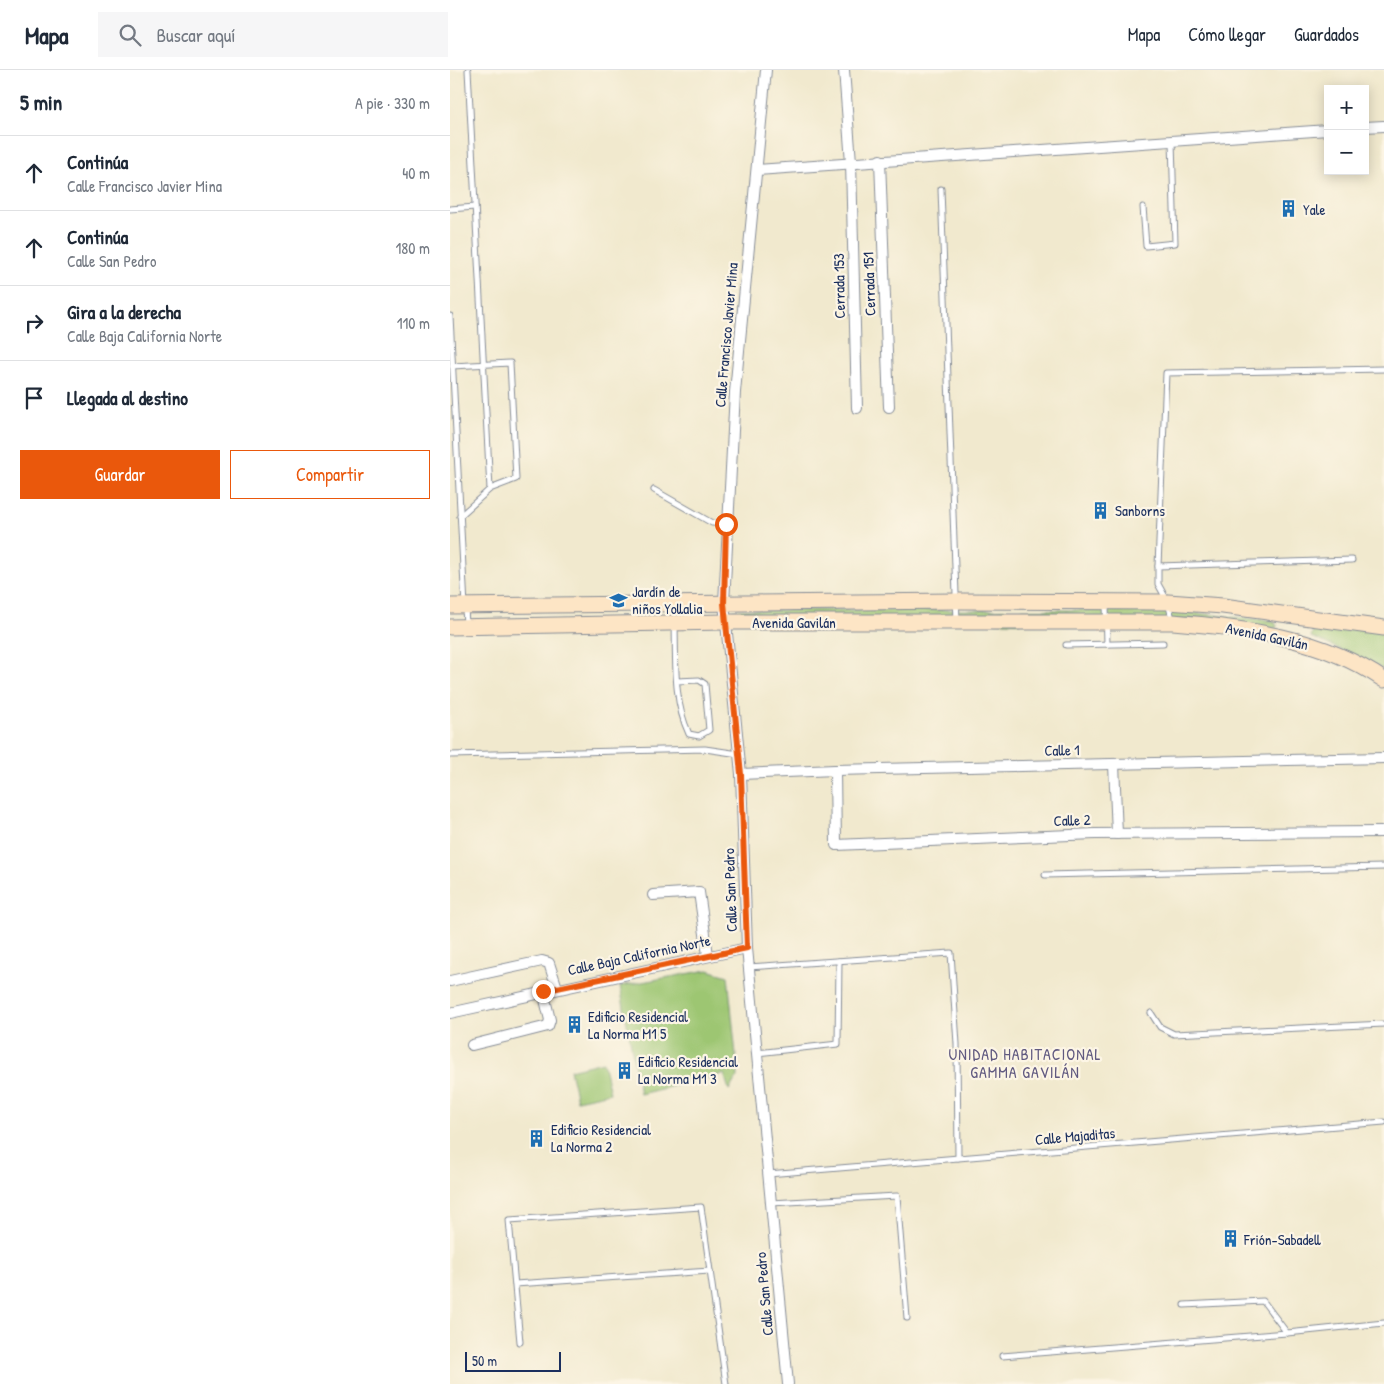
<!DOCTYPE html>
<html lang="es">
<meta charset="utf-8">
<style>
body{margin:0;font-family:"Patrick Hand",sans-serif;background:#f6f6f7;color:#1f2937}
.controls{position:absolute;right:15px;top:15px;display:grid;overflow:hidden;border-radius:0px;box-shadow:0 2px 12px #0003}
.controls button{width:45px;height:45px;display:grid;place-items:center;padding:0;border:0;border-bottom:1px solid #e0e1e3;background:#fff;color:#1f2937;font:25px sans-serif}
.scale{position:absolute;left:15px;bottom:12px;width:96px;box-sizing:border-box;padding-left:5px;border:2px solid #1b2f5e;border-top:0;font-size:14px;line-height:18px;white-space:nowrap;color:#1b2f5e;-webkit-text-stroke:4px #fcf5e5;paint-order:stroke}
.stop{position:absolute;width:15px;height:15px;margin:-11px;border:4px solid #ea580c;border-radius:50%;background:#fff}
.stop.end{background:#ea580c;border-color:#fff;box-shadow:0 1px 5px #0008}
.list{margin:0;padding:0;list-style:none}
h2{display:flex;justify-content:space-between;align-items:center;height:65px;margin:0;padding:0 20px;font-size:21px}
h2 small{font-size:16px;font-weight:400;color:#747a83}
.list li{display:grid;grid-template-columns:32px 1fr auto;gap:15px;align-items:center;box-sizing:border-box;height:75px;padding:0 20px;border-top:1px solid #e0e1e3}
.list b{display:block;font-size:19px;white-space:nowrap}
.list p{margin:0;font-size:16px;white-space:nowrap;color:#747a83}
.list em{font-size:16px;font-style:normal;color:#747a83}
.actions{display:flex;gap:10px;padding:15px 20px}
.actions a{flex:1;padding:11px 0;border:1px solid #ea580c;border-radius:0px;text-align:center;font-size:18px;color:#ea580c}
.actions .main{background:#ea580c;color:#fff}
.icon{flex:none;width:28px;height:28px;fill:none;stroke:currentColor;stroke-width:2;stroke-linecap:round;stroke-linejoin:round}
.map{position:relative;flex:none;width:934px;height:1314px;overflow:hidden}
header{display:flex;align-items:center;gap:30px;box-sizing:border-box;height:70px;padding:0 25px;background:#fff;border-bottom:1px solid #e0e1e3}
header strong{font-size:24px}
nav{display:flex;gap:28px;margin-inline-start:auto;font-size:18px}
.search{width:350px;height:45px;background:#f6f6f7;display:flex;align-items:center;gap:12px;box-sizing:border-box;padding:0 18px;border-radius:0px;color:#747a83;font-size:19px}
main{display:flex}
aside{flex:1;background:#fff}
.map>svg:first-child{display:block}
.green{fill:#9dc672;stroke:#5c7a68}
.lines{fill:none;stroke-linecap:round;stroke-linejoin:round}
.lane-casing{stroke:#868c96;stroke-width:7}
.street-casing{stroke:#868c96;stroke-width:12}
.secondary-casing{stroke:#868c96;stroke-width:17}
.lane{stroke:#fff;stroke-width:5}
.street{stroke:#fff;stroke-width:10}
.secondary{stroke:#fde5c5;stroke-width:15}
.route{stroke:#ea580c;stroke-width:6}
.labels{text-anchor:middle;dominant-baseline:central;stroke-width:4.5;stroke-linejoin:round;paint-order:stroke}
.poi-label{font-size:15px;fill:#1b2f5e;stroke:#fcf5e5;text-anchor:start}
.street-label{font-size:15px;fill:#1b2f5e;stroke:#fcf5e5}
.neighbourhood-label{font-size:16px;letter-spacing:1px;fill:#615a80;stroke:#fcf5e5}
</style>
<header>
<strong>Mapa</strong>
<div class="search"><svg class="icon" aria-label="search" viewBox="0 0 24 24"><circle cx="10" cy="10" r="6"/><path d="M15 15l6 6"/></svg>Buscar aquí</div>
<nav><a>Mapa</a><a>Cómo llegar</a><a>Guardados</a></nav>
</header>
<main>
<aside>
<h2>5 min<small>A pie · 330 m</small></h2>
<ul class="list">
<li><svg class="icon" aria-label="ahead" viewBox="0 0 24 24"><path d="M12 20V5M6 11l6-6 6 6"/></svg><div><b>Continúa</b><p>Calle Francisco Javier Mina</p></div><em>40 m</em></li>
<li><svg class="icon" aria-label="ahead" viewBox="0 0 24 24"><path d="M12 20V5M6 11l6-6 6 6"/></svg><div><b>Continúa</b><p>Calle San Pedro</p></div><em>180 m</em></li>
<li><svg class="icon" aria-label="right" viewBox="0 0 24 24"><path d="M7 20v-9h11M14 6l5 5-5 5"/></svg><div><b>Gira a la derecha</b><p>Calle Baja California Norte</p></div><em>110 m</em></li>
<li><svg class="icon" aria-label="arrive" viewBox="0 0 24 24"><path d="M6 21V4h12l-3 4 3 4H6"/></svg><div><b>Llegada al destino</b></div></li>
</ul>
<div class="actions"><a class="main">Guardar</a><a>Compartir</a></div>
</aside>
<div class="map">
<svg width="934" height="1314" viewBox="0 0 934 1314">
<rect width="100%" height="100%" fill="#fcf5e5"/>
<filter id="ink" filterUnits="userSpaceOnUse"><feTurbulence type="fractalNoise" baseFrequency=".02" numOctaves="2"/><feDisplacementMap in="SourceGraphic" scale="10" xChannelSelector="R" yChannelSelector="G"/><feConvolveMatrix kernelMatrix="1 2 1 2 8 2 1 2 1" color-interpolation-filters="sRGB"/></filter>
<filter id="wash" filterUnits="userSpaceOnUse"><feTurbulence type="fractalNoise" baseFrequency=".0096" numOctaves="4" result="noise"/><feDisplacementMap in="SourceGraphic" scale="20" xChannelSelector="R" yChannelSelector="G"/><feGaussianBlur stdDeviation="1.12" result="paint"/><feColorMatrix in="noise" values="0 0 0 0 0 0 0 0 0 0 0 0 0 0 0 0 0 1.4 0 .05"/><feComposite in="paint" operator="in"/></filter>
<g filter="url(#wash)">
<rect width="100%" height="100%" fill="#f1e9ce"/>
<g class="green">
<path d="M283 540H714L816 550 824 551 827 556 826 558 284 546Z"/>
<path d="M868 554 934 560V600L921 593 861 567 863 561Z"/>
<path d="M258 900 278 906 288 1005 279 1020 274 1004 190 1024 170 916Z"/>
<path d="M153 992 160 1023 127 1030 120 1000Z"/>
</g>
</g>
<g filter="url(#ink)">
<g class="lines">
<defs>
<g id="lane">
<path d="M491 119 507 551"/>
<path d="M693 137 696 176 725 173 722 71"/>
<path d="M0 139 25 137"/>
<path d="M0 246 16 556"/>
<path d="M2 296 60 293 66 409 40 419"/>
<path d="M204 420 262 453 276 454"/>
<path d="M10 446 40 419 18 0"/>
<path d="M708 496 716 303 934 299"/>
<path d="M656 534 657 574"/>
<path d="M722 549 718 532 708 514V496L902 490"/>
<path d="M225 554C226 591 223 630 239 664L249 666 259 660 255 614 249 610 227 611"/>
<path d="M616 575 713 573"/>
<path d="M0 685 255 679 289 684"/>
<path d="M595 805 934 797"/>
<path d="M299 897 501 883 507 974 508 1088"/>
<path d="M701 943 710 957 724 964 934 954"/>
<path d="M307 983 388 974 389 891"/>
<path d="M318 1104 934 1052"/>
<path d="M321 1133 447 1126 457 1248"/>
<path d="M65 1214 260 1201"/>
<path d="M734 1235 813 1231 837 1263"/>
<path d="M70 1272 59 1150 251 1137 276 1314"/>
<path d="M552 1286 837 1263 934 1253"/>
</g>
<g id="street">
<path d="M316 0 285 322 274 533 291 704 297 878 338 1314"/>
<path d="M394 0 401 92 407 338"/>
<path d="M915 57 934 56"/>
<path d="M430 90 439 337"/>
<path d="M307 100 878 60"/>
<path d="M664 694 667 764"/>
<path d="M385 700 386 775 645 764 934 762"/>
<path d="M291 704 385 700 934 688"/>
<path d="M203 825 249 822 258 885"/>
<path d="M0 911 92 891 99 893 107 918"/>
<path d="M0 943 297 878"/>
<path d="M22 975 98 956 100 950 93 921"/>
</g>
<g id="secondary">
<path d="M0 536 507 531 718 532 773 536 934 558"/>
<path d="M0 557 275 552H723C796 558 871 567 934 610"/>
</g>
</defs>
<use href="#lane" class="lane-casing"/>
<use href="#street" class="street-casing"/>
<use href="#secondary" class="secondary-casing"/>
<use href="#lane" class="lane"/>
<use href="#street" class="street"/>
<use href="#secondary" class="secondary"/>
</g>
</g>
<g class="lines" filter="url(#ink)">
<path class="route" d="M93 921 297 878 291 704 274 533 276 454"/>
</g>
<defs>
<symbol id="building-bare" viewBox="-9 -9 18 18"><path d="M-4-6H4V6H1V3H-1V6H-4ZM-2.5-4.3h1.7v1.8h-1.7ZM.8-4.3h1.7v1.8H.8ZM-2.5-1h1.7V.8h-1.7ZM.8-1h1.7V.8H.8Z" fill="#1f6fb2" stroke="#fcf5e5" stroke-width="2.5" paint-order="stroke"/></symbol>
<symbol id="school-bare" viewBox="-9 -9 18 18"><path d="M0-5L7-2L0 1L-7-2ZM-4 1L0 2.5L4 1V4Q0 6-4 4Z" fill="#1f6fb2" stroke="#fcf5e5" stroke-width="2.5" paint-order="stroke"/></symbol>
</defs>
<g fill-rule="evenodd">
<use href="#building-bare" x="826" y="126" width="25" height="25"/>
<use href="#building-bare" x="638" y="428" width="25" height="25"/>
<use href="#school-bare" x="156" y="518" width="25" height="25"/>
<use href="#building-bare" x="112" y="942" width="25" height="25"/>
<use href="#building-bare" x="162" y="988" width="25" height="25"/>
<use href="#building-bare" x="74" y="1056" width="25" height="25"/>
<use href="#building-bare" x="768" y="1156" width="25" height="25"/>
</g>
<g class="labels">
<g class="poi-label">
<text x="853" y="139">Yale</text>
<text x="665" y="440">Sanborns</text>
<text x="182" y="521">Jardín de<tspan x="182" dy="17">niños Yollalia</tspan></text>
<text x="138" y="946">Edificio Residencial<tspan x="138" dy="17">La Norma M1 5</tspan></text>
<text x="188" y="991">Edificio Residencial<tspan x="188" dy="17">La Norma M1 3</tspan></text>
<text x="101" y="1059">Edificio Residencial<tspan x="101" dy="17">La Norma 2</tspan></text>
<text x="794" y="1169">Frión-Sabadell</text>
</g>
<g class="street-label">
<text transform="translate(419 214) rotate(-92)">Cerrada 151</text>
<text transform="translate(389 216) rotate(-91)">Cerrada 153</text>
<text transform="translate(276 265) rotate(-85)">Calle Francisco Javier Mina</text>
<text x="344" y="552">Avenida Gavilán</text>
<text transform="translate(817 566) rotate(12)">Avenida Gavilán</text>
<text transform="translate(612 680) rotate(-1)">Calle 1</text>
<text transform="translate(622 750) rotate(-2)">Calle 2</text>
<text transform="translate(280 820) rotate(-92)">Calle San Pedro</text>
<text transform="translate(189 885) rotate(-12)">Calle Baja California Norte</text>
<text transform="translate(625 1066) rotate(-5)">Calle Majaditas</text>
<text transform="translate(314 1224) rotate(-95)">Calle San Pedro</text>
</g>
<g class="neighbourhood-label">
<text x="575" y="984">UNIDAD HABITACIONAL<tspan x="575" dy="18">GAMMA GAVILÁN</tspan></text>
</g>
</g>
</svg>
<div class="controls">
<button>+</button>
<button>−</button>
</div>
<div class="scale">50 m</div>
<div class="stop" style="left:276px;top:454px"></div>
<div class="stop end" style="left:93px;top:921px"></div>
</div>
</main>
